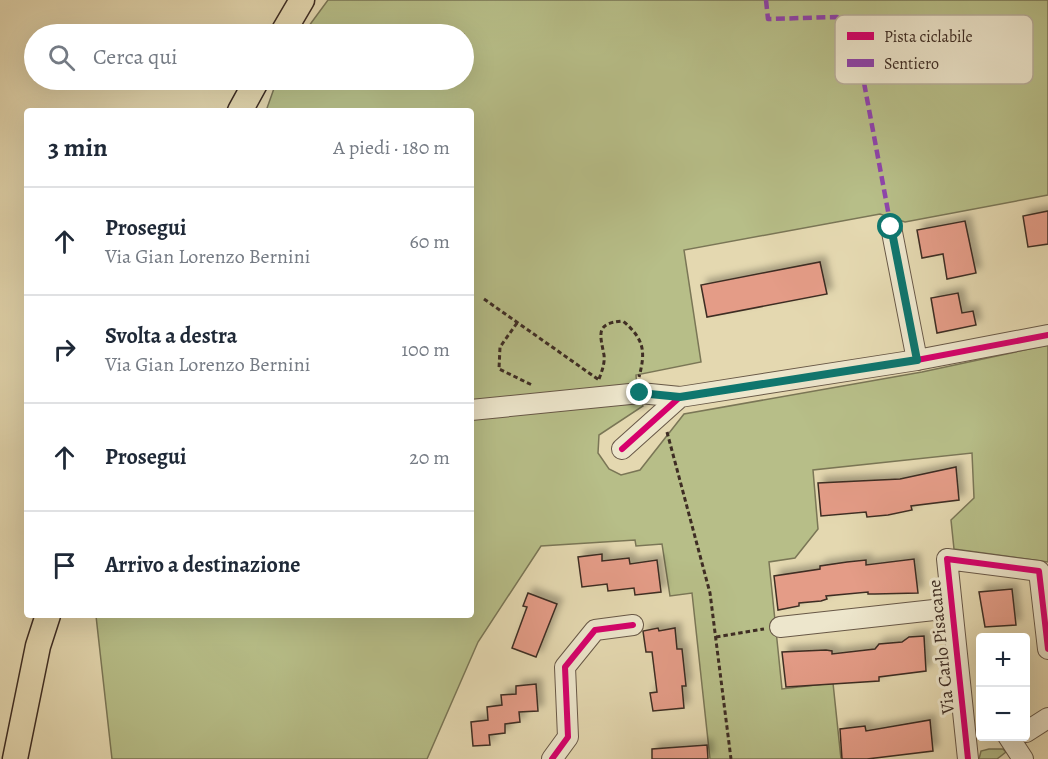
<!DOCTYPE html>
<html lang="it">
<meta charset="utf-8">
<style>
body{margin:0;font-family:Alegreya,serif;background:#f2f2f3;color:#1f2937}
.controls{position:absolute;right:18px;bottom:18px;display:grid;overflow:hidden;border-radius:6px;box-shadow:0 6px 24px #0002}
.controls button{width:54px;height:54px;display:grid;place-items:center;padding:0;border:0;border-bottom:2px solid #e0e1e3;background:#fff;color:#1f2937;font:30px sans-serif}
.stop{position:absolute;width:18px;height:18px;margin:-14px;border:4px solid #0f766e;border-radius:50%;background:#fff}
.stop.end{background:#0f766e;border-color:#fff;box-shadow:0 2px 6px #0008}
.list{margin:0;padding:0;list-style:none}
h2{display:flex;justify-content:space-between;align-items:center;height:78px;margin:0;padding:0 24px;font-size:26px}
h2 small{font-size:20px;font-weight:400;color:#747a83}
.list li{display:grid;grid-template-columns:39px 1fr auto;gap:18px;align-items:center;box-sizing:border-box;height:108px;padding:0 24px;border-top:2px solid #e0e1e3}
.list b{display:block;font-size:22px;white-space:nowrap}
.list p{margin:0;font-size:20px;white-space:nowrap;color:#747a83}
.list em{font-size:20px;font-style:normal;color:#747a83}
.icon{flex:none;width:33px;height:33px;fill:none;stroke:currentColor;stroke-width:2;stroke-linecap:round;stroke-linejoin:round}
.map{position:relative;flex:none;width:1048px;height:759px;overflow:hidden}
.search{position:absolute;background:#fff;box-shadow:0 6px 24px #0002;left:24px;top:24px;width:450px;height:66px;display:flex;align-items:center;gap:15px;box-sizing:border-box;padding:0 21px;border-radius:33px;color:#747a83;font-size:22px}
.panel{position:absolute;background:#fff;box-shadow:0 6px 24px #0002;left:24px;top:108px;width:450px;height:510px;border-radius:6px}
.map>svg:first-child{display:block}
.green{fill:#b7be88;stroke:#7a7656;stroke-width:1.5}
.building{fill:#e49c87;stroke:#3e2d24;stroke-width:1.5;filter:url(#shadow)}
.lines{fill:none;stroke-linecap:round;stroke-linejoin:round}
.minor-casing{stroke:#685847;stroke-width:22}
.major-casing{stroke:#3e2d24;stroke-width:27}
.path{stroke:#3e2d24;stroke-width:3;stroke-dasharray:4.5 3;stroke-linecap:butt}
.minor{stroke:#ede6cc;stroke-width:20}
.major{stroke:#e4d8b0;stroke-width:24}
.quiet{stroke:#8e44ad;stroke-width:4.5;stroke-dasharray:9 4.5;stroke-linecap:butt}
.cycleway-casing{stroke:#ede6cc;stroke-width:10}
.cycleway{stroke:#d6006c;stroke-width:6}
.route{stroke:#0f766e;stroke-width:8}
.labels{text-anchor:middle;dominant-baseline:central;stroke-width:6;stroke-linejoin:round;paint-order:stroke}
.street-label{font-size:18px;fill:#3e2d24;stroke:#ede6cc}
.key{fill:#ede6cc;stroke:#b8ae9a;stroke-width:1.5}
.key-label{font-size:16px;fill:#3e2d24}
</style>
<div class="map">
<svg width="1048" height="759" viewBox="0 0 1048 759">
<defs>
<filter id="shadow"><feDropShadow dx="5.5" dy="-5.5" stdDeviation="3" flood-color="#0004"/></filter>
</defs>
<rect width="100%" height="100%" fill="#e4d8b0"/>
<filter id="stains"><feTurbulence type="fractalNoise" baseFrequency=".00333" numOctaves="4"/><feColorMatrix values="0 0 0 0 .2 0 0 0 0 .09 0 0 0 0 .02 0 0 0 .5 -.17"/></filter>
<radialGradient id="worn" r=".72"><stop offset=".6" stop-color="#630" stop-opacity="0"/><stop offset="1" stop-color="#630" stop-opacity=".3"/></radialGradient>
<g class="green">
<path d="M328 0H1048V195L905 222 880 214 684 250 701 362 636 375 637 388 471 405V111H266L277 80H464V34H303Z"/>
<path d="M1048 345V562L954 549 951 520 974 498 972 453 813 470 818 529 795 558 769 562 782 689 833 683 841 759H710L692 593 670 596 662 544 636 546 635 540 541 546 478 642 427 759H112L96 616 93 615H471V417L640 400 643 406 599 435 598 453 609 469 621 475 640 470 684 414 922 372Z"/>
<path d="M989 749H1003L1006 752 997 759H979L981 751Z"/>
</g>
<g class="building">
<path d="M1048 211V244L1028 247 1023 216Z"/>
<path d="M965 221 976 273 947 279 943 254 922 258 917 230Z"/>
<path d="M820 262 827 294 707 317 701 285Z"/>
<path d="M958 293 962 313 973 311 976 325 937 333 931 298Z"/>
<path d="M956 467 959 500 911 506 912 510 888 515 867 517 866 512 821 516 818 483 900 479Z"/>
<path d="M602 554V561L629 558 630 564 657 560 661 592 635 595 634 588 608 591 607 584 582 587 578 557Z"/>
<path d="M914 559 918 593 875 594H868V592L826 596 827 599 821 601 799 603V606L778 610 774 576 820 569V566L847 562 866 560V565Z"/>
<path d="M1012 589 1016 625 985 627 979 592Z"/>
<path d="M528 593 557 604 536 657 512 648 527 607 523 606Z"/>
<path d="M658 628 659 631 675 628 677 649H682L686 686H682L684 708 653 711 650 693 657 692 652 652H646L643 631Z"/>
<path d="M924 636 926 671 879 677V681L786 687 782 652 826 650 832 651V654L875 649 879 644 902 642 909 637Z"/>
<path d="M536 684 538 711 519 712 520 722 505 724V733L489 735 490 745 473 746 471 722 488 720 487 707 502 705 501 695 516 694V686Z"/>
<path d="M930 720 933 751 867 759H842L840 729 865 726 866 731Z"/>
<path d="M707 745 708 759H652V749Z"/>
</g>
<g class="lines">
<defs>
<g id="minor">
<path d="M891 227 917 360"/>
<path d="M471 410 640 393 680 397"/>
<path d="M622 449 680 397 917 360 1048 335"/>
<path d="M780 627 952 608"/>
<path d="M1026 732 1048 718"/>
<path d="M1008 736 1023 759"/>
<path d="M552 759 568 737 565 667 595 630 633 625"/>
<path d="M968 759 947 559 1039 571 1048 649"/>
</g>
<g id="major">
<path d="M282 34 302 0"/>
<path d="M240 111 257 80"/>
<path d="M15 759 38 646 48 615"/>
</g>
</defs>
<use href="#minor" class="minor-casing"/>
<use href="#major" class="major-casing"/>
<g class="path">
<path d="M484 299 599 380"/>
<path d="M517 323 500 347 499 369 532 385"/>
<path d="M599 379C602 371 605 363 604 355 600 334 595 323 623 321 644 339 646 351 639 377"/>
<path d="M667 432 710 593 731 759"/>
<path d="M716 637 764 629"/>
</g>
<use href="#minor" class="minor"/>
<use href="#major" class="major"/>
<path class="quiet" d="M766 0 768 19 837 17 856 40 891 227"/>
<defs>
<g id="cycleway">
<path d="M622 449 680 397 917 360 1048 335"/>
<path d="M552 759 568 737 565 667 595 630 633 625"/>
<path d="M968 759 947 559 1039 571 1048 649"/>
</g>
</defs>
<use href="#cycleway" class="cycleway-casing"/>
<use href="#cycleway" class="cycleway"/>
</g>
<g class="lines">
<path class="route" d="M640 393 680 397 917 360 891 227"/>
</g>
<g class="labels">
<g class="street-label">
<text transform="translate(941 647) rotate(-96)">Via Carlo Pisacane</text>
</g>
</g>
<rect x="835" y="15" width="198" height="69" rx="9" class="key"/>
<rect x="847" y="32" width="27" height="8" fill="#d6006c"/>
<rect x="847" y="59" width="27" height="8" fill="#8e44ad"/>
<g class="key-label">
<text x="884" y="42">Pista ciclabile</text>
<text x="884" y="69">Sentiero</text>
</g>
<rect width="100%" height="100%" filter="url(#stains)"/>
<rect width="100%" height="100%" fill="url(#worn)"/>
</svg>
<div class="controls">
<button>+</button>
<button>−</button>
</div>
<div class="stop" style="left:891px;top:227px"></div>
<div class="stop end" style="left:640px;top:393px"></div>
<div class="search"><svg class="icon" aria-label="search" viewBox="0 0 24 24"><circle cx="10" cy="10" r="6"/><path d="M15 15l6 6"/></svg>Cerca qui</div>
<section class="panel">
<h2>3 min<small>A piedi · 180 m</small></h2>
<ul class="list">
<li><svg class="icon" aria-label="ahead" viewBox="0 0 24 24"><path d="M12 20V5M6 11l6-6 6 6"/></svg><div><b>Prosegui</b><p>Via Gian Lorenzo Bernini</p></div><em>60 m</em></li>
<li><svg class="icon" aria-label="right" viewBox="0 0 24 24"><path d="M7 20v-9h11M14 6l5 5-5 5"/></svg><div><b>Svolta a destra</b><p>Via Gian Lorenzo Bernini</p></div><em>100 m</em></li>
<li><svg class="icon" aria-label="ahead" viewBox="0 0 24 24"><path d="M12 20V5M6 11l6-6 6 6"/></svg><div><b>Prosegui</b></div><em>20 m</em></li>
<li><svg class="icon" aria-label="arrive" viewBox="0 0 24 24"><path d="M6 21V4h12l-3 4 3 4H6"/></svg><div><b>Arrivo a destinazione</b></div></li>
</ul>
</section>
</div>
